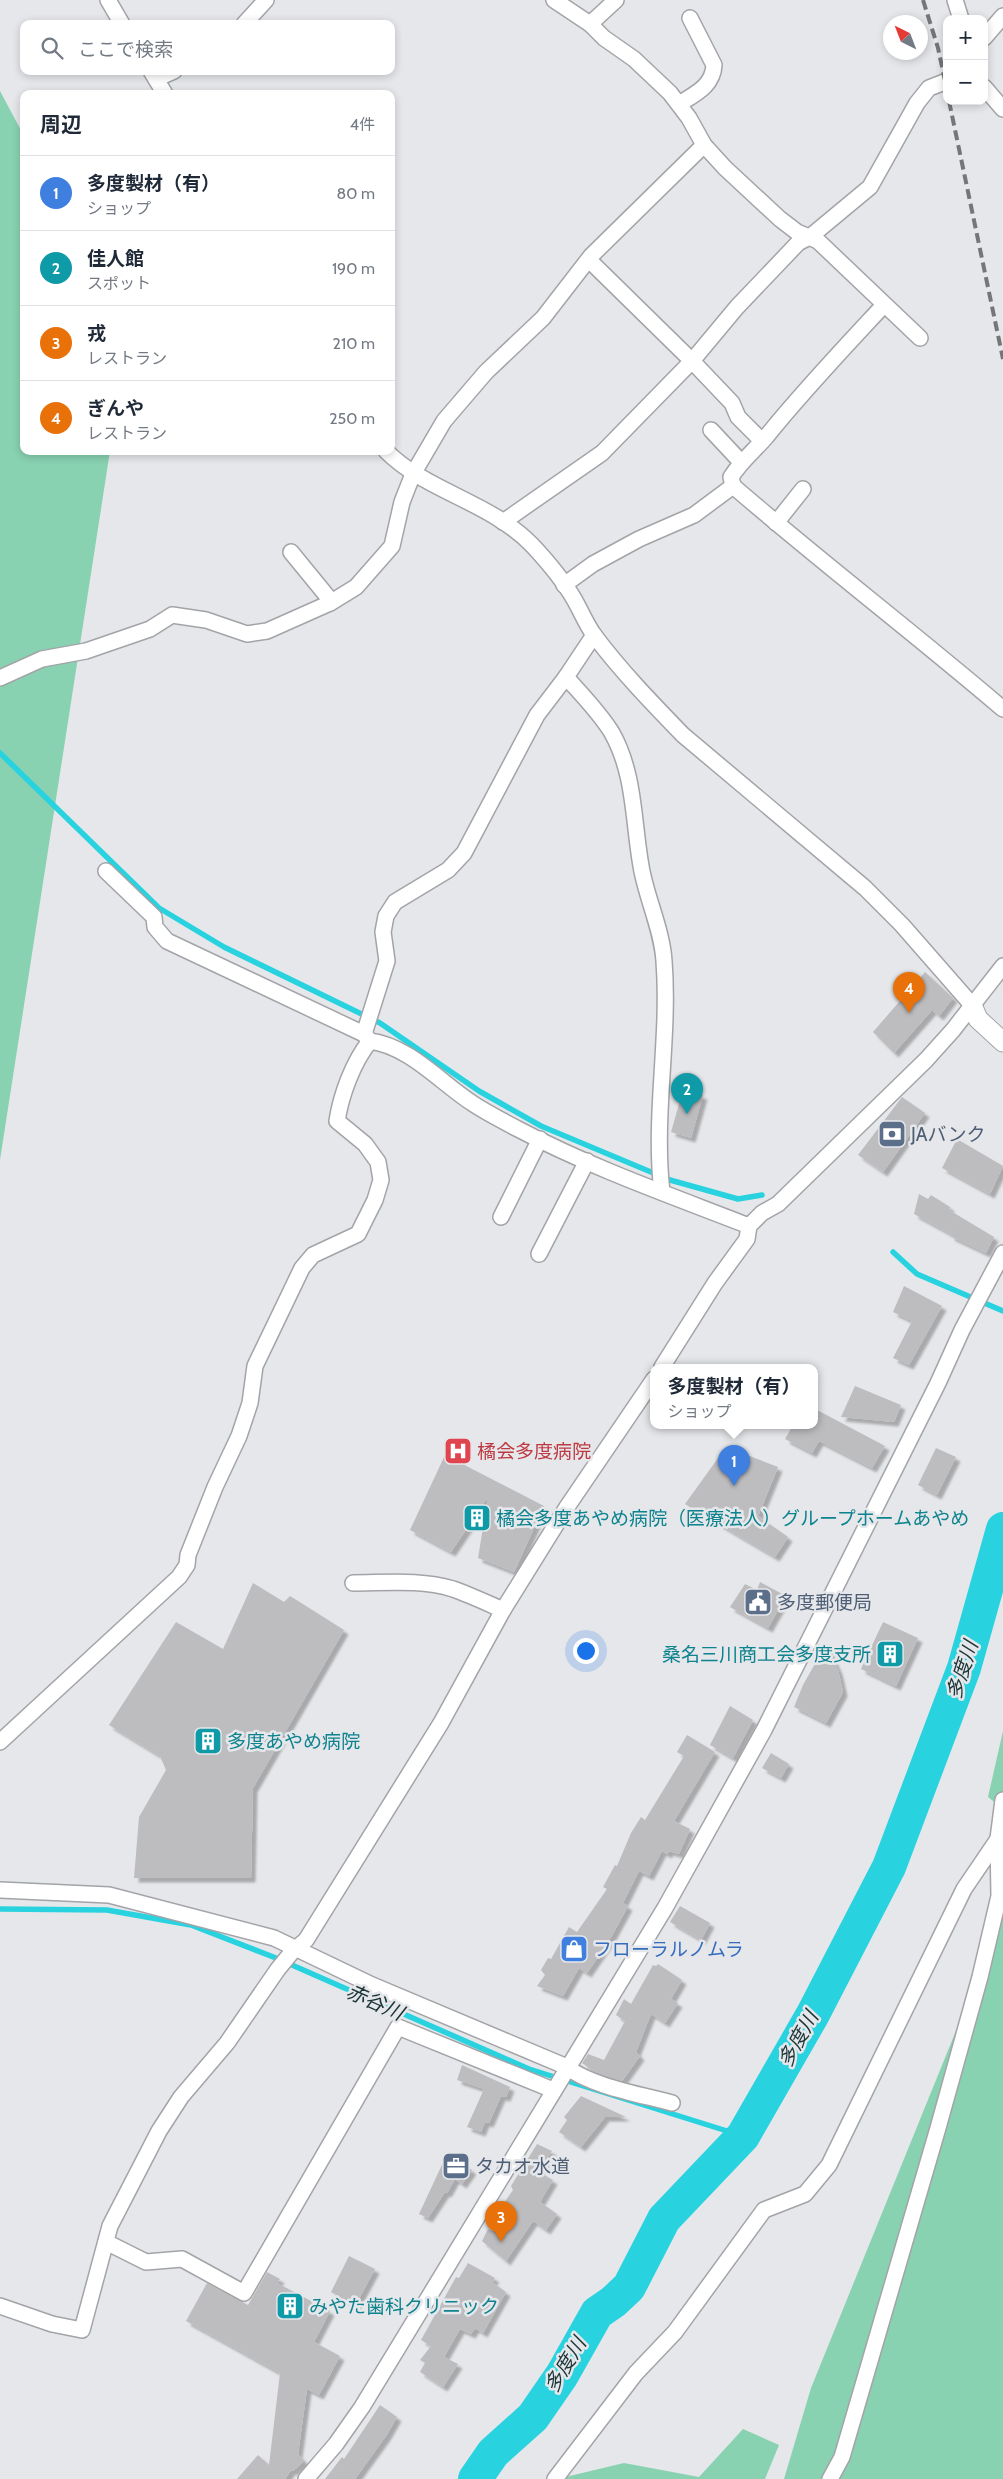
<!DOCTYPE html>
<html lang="ja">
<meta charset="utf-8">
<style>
body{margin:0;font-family:Cabin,"Noto Sans JP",sans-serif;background:#f2f2f3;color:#1f2937}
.controls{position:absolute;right:15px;top:15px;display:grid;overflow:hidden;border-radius:10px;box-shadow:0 2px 8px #0003}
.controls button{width:45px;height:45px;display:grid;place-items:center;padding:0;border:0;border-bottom:1px solid #e0e1e3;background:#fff;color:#1f2937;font:25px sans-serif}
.compass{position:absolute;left:883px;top:15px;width:45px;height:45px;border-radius:50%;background:#fff;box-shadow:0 2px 8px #0003;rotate:318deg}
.you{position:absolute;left:585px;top:1650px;width:18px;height:18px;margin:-12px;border:4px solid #fff;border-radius:50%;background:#1a73e8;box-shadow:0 0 0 8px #1a73e833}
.badge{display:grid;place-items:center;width:32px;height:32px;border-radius:50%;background:#0b8043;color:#fff;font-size:16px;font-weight:700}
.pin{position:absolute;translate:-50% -41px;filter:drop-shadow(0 1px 2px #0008)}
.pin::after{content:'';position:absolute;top:26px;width:18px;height:15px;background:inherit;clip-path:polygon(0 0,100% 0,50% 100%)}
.popup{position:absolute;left:650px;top:1364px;width:168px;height:65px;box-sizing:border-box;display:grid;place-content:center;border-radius:10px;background:#fff;filter:drop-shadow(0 1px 4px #0005);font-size:16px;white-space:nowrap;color:#747a83}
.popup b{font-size:19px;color:#1f2937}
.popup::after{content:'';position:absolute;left:50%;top:100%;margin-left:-10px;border:10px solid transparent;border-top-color:#fff}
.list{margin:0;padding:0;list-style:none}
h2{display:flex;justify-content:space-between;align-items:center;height:65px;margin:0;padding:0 20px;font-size:21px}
h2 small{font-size:16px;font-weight:400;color:#747a83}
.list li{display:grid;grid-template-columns:32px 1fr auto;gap:15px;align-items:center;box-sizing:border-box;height:75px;padding:0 20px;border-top:1px solid #e0e1e3}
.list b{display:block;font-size:19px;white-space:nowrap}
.list p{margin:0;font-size:16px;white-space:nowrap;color:#747a83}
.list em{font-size:16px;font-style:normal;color:#747a83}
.icon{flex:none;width:28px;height:28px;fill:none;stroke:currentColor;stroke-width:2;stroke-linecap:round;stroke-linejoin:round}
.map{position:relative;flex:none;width:1003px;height:2479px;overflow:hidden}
.search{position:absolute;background:#fff;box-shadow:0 2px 8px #0003;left:20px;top:20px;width:375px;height:55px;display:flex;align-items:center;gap:12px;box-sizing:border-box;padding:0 18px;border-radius:10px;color:#747a83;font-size:19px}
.panel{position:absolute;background:#fff;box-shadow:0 2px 8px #0003;left:20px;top:90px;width:375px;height:365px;border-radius:10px}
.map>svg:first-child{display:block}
.green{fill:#88d2b1}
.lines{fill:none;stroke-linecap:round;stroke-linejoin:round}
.stream{stroke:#28d2df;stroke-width:5.5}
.river{stroke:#28d2df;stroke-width:34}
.building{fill:#bdbdc0;filter:url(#shadow)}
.minor-casing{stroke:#a2a4a7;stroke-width:18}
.tertiary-casing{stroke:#a2a4a7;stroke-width:21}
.minor{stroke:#fff;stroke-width:15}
.tertiary{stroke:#fff;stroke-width:19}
.rail{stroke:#757678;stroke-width:4;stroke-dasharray:10 5;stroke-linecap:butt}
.labels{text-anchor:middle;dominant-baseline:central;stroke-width:5;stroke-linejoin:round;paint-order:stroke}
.service-label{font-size:19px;fill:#4e5e75;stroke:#e6e7ea;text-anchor:start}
.health-label{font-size:19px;fill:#be3a42;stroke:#e6e7ea;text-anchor:start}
.culture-label{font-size:19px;fill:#0d838f;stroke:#e6e7ea;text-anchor:start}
.shop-label{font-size:19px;fill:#366cbe;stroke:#e6e7ea;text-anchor:start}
.water-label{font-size:20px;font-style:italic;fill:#1b3537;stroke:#e6e7ea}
</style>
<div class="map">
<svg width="1003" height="2479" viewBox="0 0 1003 2479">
<defs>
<filter id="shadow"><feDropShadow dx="4.5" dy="4.5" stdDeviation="1" flood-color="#0004"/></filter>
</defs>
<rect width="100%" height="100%" fill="#e6e7ea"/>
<g class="green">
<path d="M0 91 24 136V451H110L0 1160Z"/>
<path d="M1003 1731V1809L988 1797Z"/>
<path d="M1003 1915V2479H784L811 2388Z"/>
<path d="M743 2429 779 2445 765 2479H557L624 2463 699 2477Z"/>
</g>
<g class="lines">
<g class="stream">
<path d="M0 753 159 908 224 947 380 1023 479 1091 541 1126 670 1180 738 1199 762 1195"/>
<path d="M893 1252 917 1274 1003 1311"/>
<path d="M0 1909 107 1910 191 1925 276 1958 529 2069 743 2136"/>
</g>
<path class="river" d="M475 2479 493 2453 533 2417 562 2375 597 2313 613 2302 629 2287 664 2219 743 2136 813 2014 889 1867 964 1668 1003 1529"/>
</g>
<g class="building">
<path d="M925 972 953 998 939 1016 932 1010 894 1053 873 1032Z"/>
<path d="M683 1090 703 1095 691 1138 671 1132Z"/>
<path d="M902 1097 925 1113 883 1172 858 1155Z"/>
<path d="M957 1139 1003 1166 990 1194 942 1168Z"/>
<path d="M919 1194 928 1199 931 1195 950 1207 949 1210 994 1237 986 1253 950 1236 951 1234 914 1214Z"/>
<path d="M904 1286 942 1306 909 1365 893 1358 912 1321 893 1312Z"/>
<path d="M855 1386 901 1405 894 1422 841 1417Z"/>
<path d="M817 1410 885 1446 872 1468 819 1441 812 1453 785 1439 793 1425H814V1415Z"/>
<path d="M726 1447 778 1467 758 1516 788 1537 775 1557 685 1504Z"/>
<path d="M936 1448 956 1457 937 1495 918 1485Z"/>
<path d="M445 1455 544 1506 514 1572 478 1558 488 1497 451 1552 410 1530Z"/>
<path d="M760 1582 786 1596 768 1628 730 1607 745 1584 757 1590Z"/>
<path d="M253 1583 284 1602 290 1596 344 1630 253 1788 251 1878H134L139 1817 166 1770 160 1756 109 1725 176 1622 223 1649Z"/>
<path d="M883 1622 918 1638 896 1686 861 1669Z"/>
<path d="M826 1644 838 1670 843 1692 826 1723 794 1707 803 1685Z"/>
<path d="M730 1706 753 1720 733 1758 710 1745Z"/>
<path d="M687 1735 715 1752 674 1821 690 1829 679 1854 669 1851 667 1854 662 1851 649 1876 639 1871 623 1903 628 1906 609 1941 587 1973 579 1968 563 1996 537 1986 545 1975 541 1970 548 1958 551 1959 569 1927 577 1932 607 1889 603 1887 615 1865 617 1866 631 1833 641 1817 645 1820 684 1756 677 1752Z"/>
<path d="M771 1753 789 1764 781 1778 762 1768Z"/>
<path d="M680 1906 710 1923 701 1940 670 1922Z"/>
<path d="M658 1964 682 1980 671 1999 678 2003 665 2023 651 2014 636 2052 640 2056 622 2081 595 2072 582 2063 588 2054 604 2060 625 2021 616 2015 624 1999 631 2004 653 1965 656 1966Z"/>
<path d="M462 2065 510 2087 506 2097 501 2096 489 2123 485 2122 481 2132 467 2127 484 2089 457 2080Z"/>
<path d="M581 2096 626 2117H605L581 2147 559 2132 567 2120 564 2117Z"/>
<path d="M537 2144 552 2151 539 2172 553 2180 540 2202 557 2214 546 2230 533 2221 506 2261 482 2241 488 2229 493 2231 507 2204 504 2203 513 2190 511 2186Z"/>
<path d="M447 2154 472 2170 462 2184 455 2179 447 2193 445 2192 428 2218 419 2214Z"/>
<path d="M349 2256 375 2269 355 2306 331 2292Z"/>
<path d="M468 2263 495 2278 492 2282 506 2292 483 2333 475 2328 471 2334 460 2329 444 2357 458 2364 443 2387 420 2372 425 2363 420 2360 431 2346 421 2340 456 2277 459 2278Z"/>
<path d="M267 2272 280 2279 277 2283 330 2311 314 2342 340 2356 319 2395 307 2389 298 2454 304 2461 293 2471 291 2470 285 2479H237L258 2455 269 2465 280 2373 186 2321 207 2283 248 2305Z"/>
<path d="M380 2405 397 2417 386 2436 355 2479H325L342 2457 344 2459Z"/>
</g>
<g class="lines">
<defs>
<g id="minor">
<path d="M108 0 122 24"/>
<path d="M554 0 590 24 604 38 634 59 670 93 689 118 704 145 725 168 780 219 797 232 818 241 920 338"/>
<path d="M955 0 961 19"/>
<path d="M244 24 266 0"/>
<path d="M590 24 616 0"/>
<path d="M984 38 1003 16"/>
<path d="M151 71 165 94"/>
<path d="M156 79 174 71"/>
<path d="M984 87 1003 109"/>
<path d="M679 104C695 94 713 86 714 65L690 18"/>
<path d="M589 260 692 361 732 403 738 417 762 441"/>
<path d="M711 430 740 461"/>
<path d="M386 451C427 492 489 501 532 545 547 561 563 580 574 599 581 611 586 624 594 635 620 670 652 703 683 735L865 888 902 925 972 1005"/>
<path d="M733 486 731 477C741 461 754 451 766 437 803 391 843 349 883 306"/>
<path d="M503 522 602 453 692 361 737 307 798 243 811 236 870 187 917 103 929 88 947 81"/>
<path d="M776 523 803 489"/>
<path d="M291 552 327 596 330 603"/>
<path d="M564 585 593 564 639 539 694 515 733 486C821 562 914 633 1003 709"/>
<path d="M594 635 566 677C582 695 600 713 612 733 635 774 633 821 641 866 646 897 662 929 664 961 670 1038 653 1116 662 1192"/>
<path d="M0 678 42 659 86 651 150 629 172 615 206 620 247 634 267 631 330 603 356 587 392 546 402 502 413 474 444 421 486 372 543 318 591 256 704 145"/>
<path d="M106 871 154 917 155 927 167 941 364 1034 370 1041C409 1046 440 1082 472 1103 487 1113 503 1121 518 1129 592 1168 672 1196 749 1226"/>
<path d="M364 1034 387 961 383 932 386 916 395 902 448 870 464 853 537 715 566 677"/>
<path d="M501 1217 540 1139"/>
<path d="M539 1254 587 1161"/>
<path d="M662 1367 715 1283 747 1239 749 1226 762 1213 778 1204 926 1060 953 1030 1003 966"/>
<path d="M353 1583C385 1583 421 1579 453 1589 470 1595 487 1603 503 1610"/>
<path d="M0 1742 179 1577 187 1565 188 1555 215 1487 239 1436 250 1403 255 1366 302 1268 313 1255 358 1234 375 1200 381 1180 378 1162 365 1144 337 1121C341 1095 353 1062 370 1041"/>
<path d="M0 1890 109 1895 274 1938 372 1985 567 2067C590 2086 643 2095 672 2103"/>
<path d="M106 2242 146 2262 182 2259 244 2293 398 2027 553 2090"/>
<path d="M0 2306 52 2324 82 2330 110 2226 159 2131 181 2097 227 2043 278 1969 292 1952 306 1940 441 1723 503 1610 567 1507 654 1379"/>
<path d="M306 2479 336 2444 362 2407 665 1908 764 1730 938 1383 962 1330 1003 1253"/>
<path d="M555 2479 636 2373 675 2332 764 2210 805 2194 829 2165 964 1889 998 1839"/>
<path d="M830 2479 842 2457 938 2128 980 1977 999 1896 998 1839 1003 1800"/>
</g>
<path id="tertiary" d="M972 1005 978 1019 1003 1042"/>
</defs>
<use href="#minor" class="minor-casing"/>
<use href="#tertiary" class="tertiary-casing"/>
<use href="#minor" class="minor"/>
<use href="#tertiary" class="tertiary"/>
<g class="rail">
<path d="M923 0 938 48 947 90"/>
<path d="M949 101 1003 359"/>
</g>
</g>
<defs>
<symbol id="bank-square" viewBox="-11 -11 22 22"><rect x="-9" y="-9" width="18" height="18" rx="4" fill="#5c6f8a" stroke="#e6e7ea"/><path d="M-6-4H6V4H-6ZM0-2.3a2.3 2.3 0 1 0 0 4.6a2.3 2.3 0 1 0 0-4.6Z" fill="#fff"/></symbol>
<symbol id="hospital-square" viewBox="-11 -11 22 22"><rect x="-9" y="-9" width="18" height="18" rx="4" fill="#e0444e" stroke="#e6e7ea"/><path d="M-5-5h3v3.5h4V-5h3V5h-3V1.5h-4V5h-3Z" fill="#fff"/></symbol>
<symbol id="building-square" viewBox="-11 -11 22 22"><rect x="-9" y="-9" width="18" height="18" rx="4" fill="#0f9aa8" stroke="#e6e7ea"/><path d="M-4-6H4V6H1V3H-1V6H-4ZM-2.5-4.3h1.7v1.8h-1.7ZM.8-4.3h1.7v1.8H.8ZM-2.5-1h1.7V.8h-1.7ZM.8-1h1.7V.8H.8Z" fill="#fff"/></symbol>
<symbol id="civic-square" viewBox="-11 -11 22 22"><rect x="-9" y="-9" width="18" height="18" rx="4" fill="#5c6f8a" stroke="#e6e7ea"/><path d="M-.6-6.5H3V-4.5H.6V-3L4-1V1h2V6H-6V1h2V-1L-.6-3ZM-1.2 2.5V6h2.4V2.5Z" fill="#fff"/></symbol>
<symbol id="shop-square" viewBox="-11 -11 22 22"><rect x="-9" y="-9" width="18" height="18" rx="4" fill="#3f7fe0" stroke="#e6e7ea"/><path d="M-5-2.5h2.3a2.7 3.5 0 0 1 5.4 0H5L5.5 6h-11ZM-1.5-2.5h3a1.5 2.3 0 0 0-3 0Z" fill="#fff"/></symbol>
<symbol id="office-square" viewBox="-11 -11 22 22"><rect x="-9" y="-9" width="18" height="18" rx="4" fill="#5c6f8a" stroke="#e6e7ea"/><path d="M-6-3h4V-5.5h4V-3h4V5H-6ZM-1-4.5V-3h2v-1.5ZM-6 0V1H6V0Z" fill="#fff"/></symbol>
</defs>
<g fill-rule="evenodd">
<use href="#bank-square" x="876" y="1118" width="32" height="32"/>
<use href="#hospital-square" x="442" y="1435" width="32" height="32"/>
<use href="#building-square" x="461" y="1502" width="32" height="32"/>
<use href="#civic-square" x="742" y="1586" width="32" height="32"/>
<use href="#building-square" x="874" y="1638" width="32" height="32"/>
<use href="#building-square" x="192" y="1725" width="32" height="32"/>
<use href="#shop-square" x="558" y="1933" width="32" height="32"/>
<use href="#office-square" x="440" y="2150" width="32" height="32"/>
<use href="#building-square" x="274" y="2290" width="32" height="32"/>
</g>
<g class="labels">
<g class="service-label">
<text x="911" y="1134">JAバンク</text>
<text x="777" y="1602">多度郵便局</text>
<text x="475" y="2166">タカオ水道</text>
</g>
<g class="health-label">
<text x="477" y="1451">橘会多度病院</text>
</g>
<g class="culture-label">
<text x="496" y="1518">橘会多度あやめ病院（医療法人）グループホームあやめ</text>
<text x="871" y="1654" text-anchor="end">桑名三川商工会多度支所</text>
<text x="227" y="1741">多度あやめ病院</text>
<text x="309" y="2306">みやた歯科クリニック</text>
</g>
<g class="shop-label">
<text x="593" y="1949">フローラルノムラ</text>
</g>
<g class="water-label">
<text transform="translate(962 1670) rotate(-72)">多度川</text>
<text transform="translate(375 2002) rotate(24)">赤谷川</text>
<text transform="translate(798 2039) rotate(-61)">多度川</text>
<text transform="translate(565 2365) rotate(-59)">多度川</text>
</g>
</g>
</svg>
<div class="controls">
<button>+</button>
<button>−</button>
</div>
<svg class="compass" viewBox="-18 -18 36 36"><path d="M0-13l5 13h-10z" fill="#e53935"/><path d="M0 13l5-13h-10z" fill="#747a83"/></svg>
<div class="you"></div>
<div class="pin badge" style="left:734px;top:1486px;background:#3f7fe0">1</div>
<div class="popup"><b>多度製材（有）</b>ショップ</div>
<div class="pin badge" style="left:687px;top:1114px;background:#0f9aa8">2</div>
<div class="pin badge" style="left:501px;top:2242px;background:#e8710a">3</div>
<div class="pin badge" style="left:909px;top:1013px;background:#e8710a">4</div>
<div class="search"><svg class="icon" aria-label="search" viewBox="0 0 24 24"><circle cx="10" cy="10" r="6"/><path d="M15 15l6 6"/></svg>ここで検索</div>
<section class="panel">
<h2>周辺<small>4件</small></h2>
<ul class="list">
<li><span class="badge" style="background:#3f7fe0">1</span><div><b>多度製材（有）</b><p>ショップ</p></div><em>80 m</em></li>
<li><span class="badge" style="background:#0f9aa8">2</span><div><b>佳人館</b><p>スポット</p></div><em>190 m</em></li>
<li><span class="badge" style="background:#e8710a">3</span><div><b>戎</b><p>レストラン</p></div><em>210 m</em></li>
<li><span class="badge" style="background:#e8710a">4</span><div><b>ぎんや</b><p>レストラン</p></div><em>250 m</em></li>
</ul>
</section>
</div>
